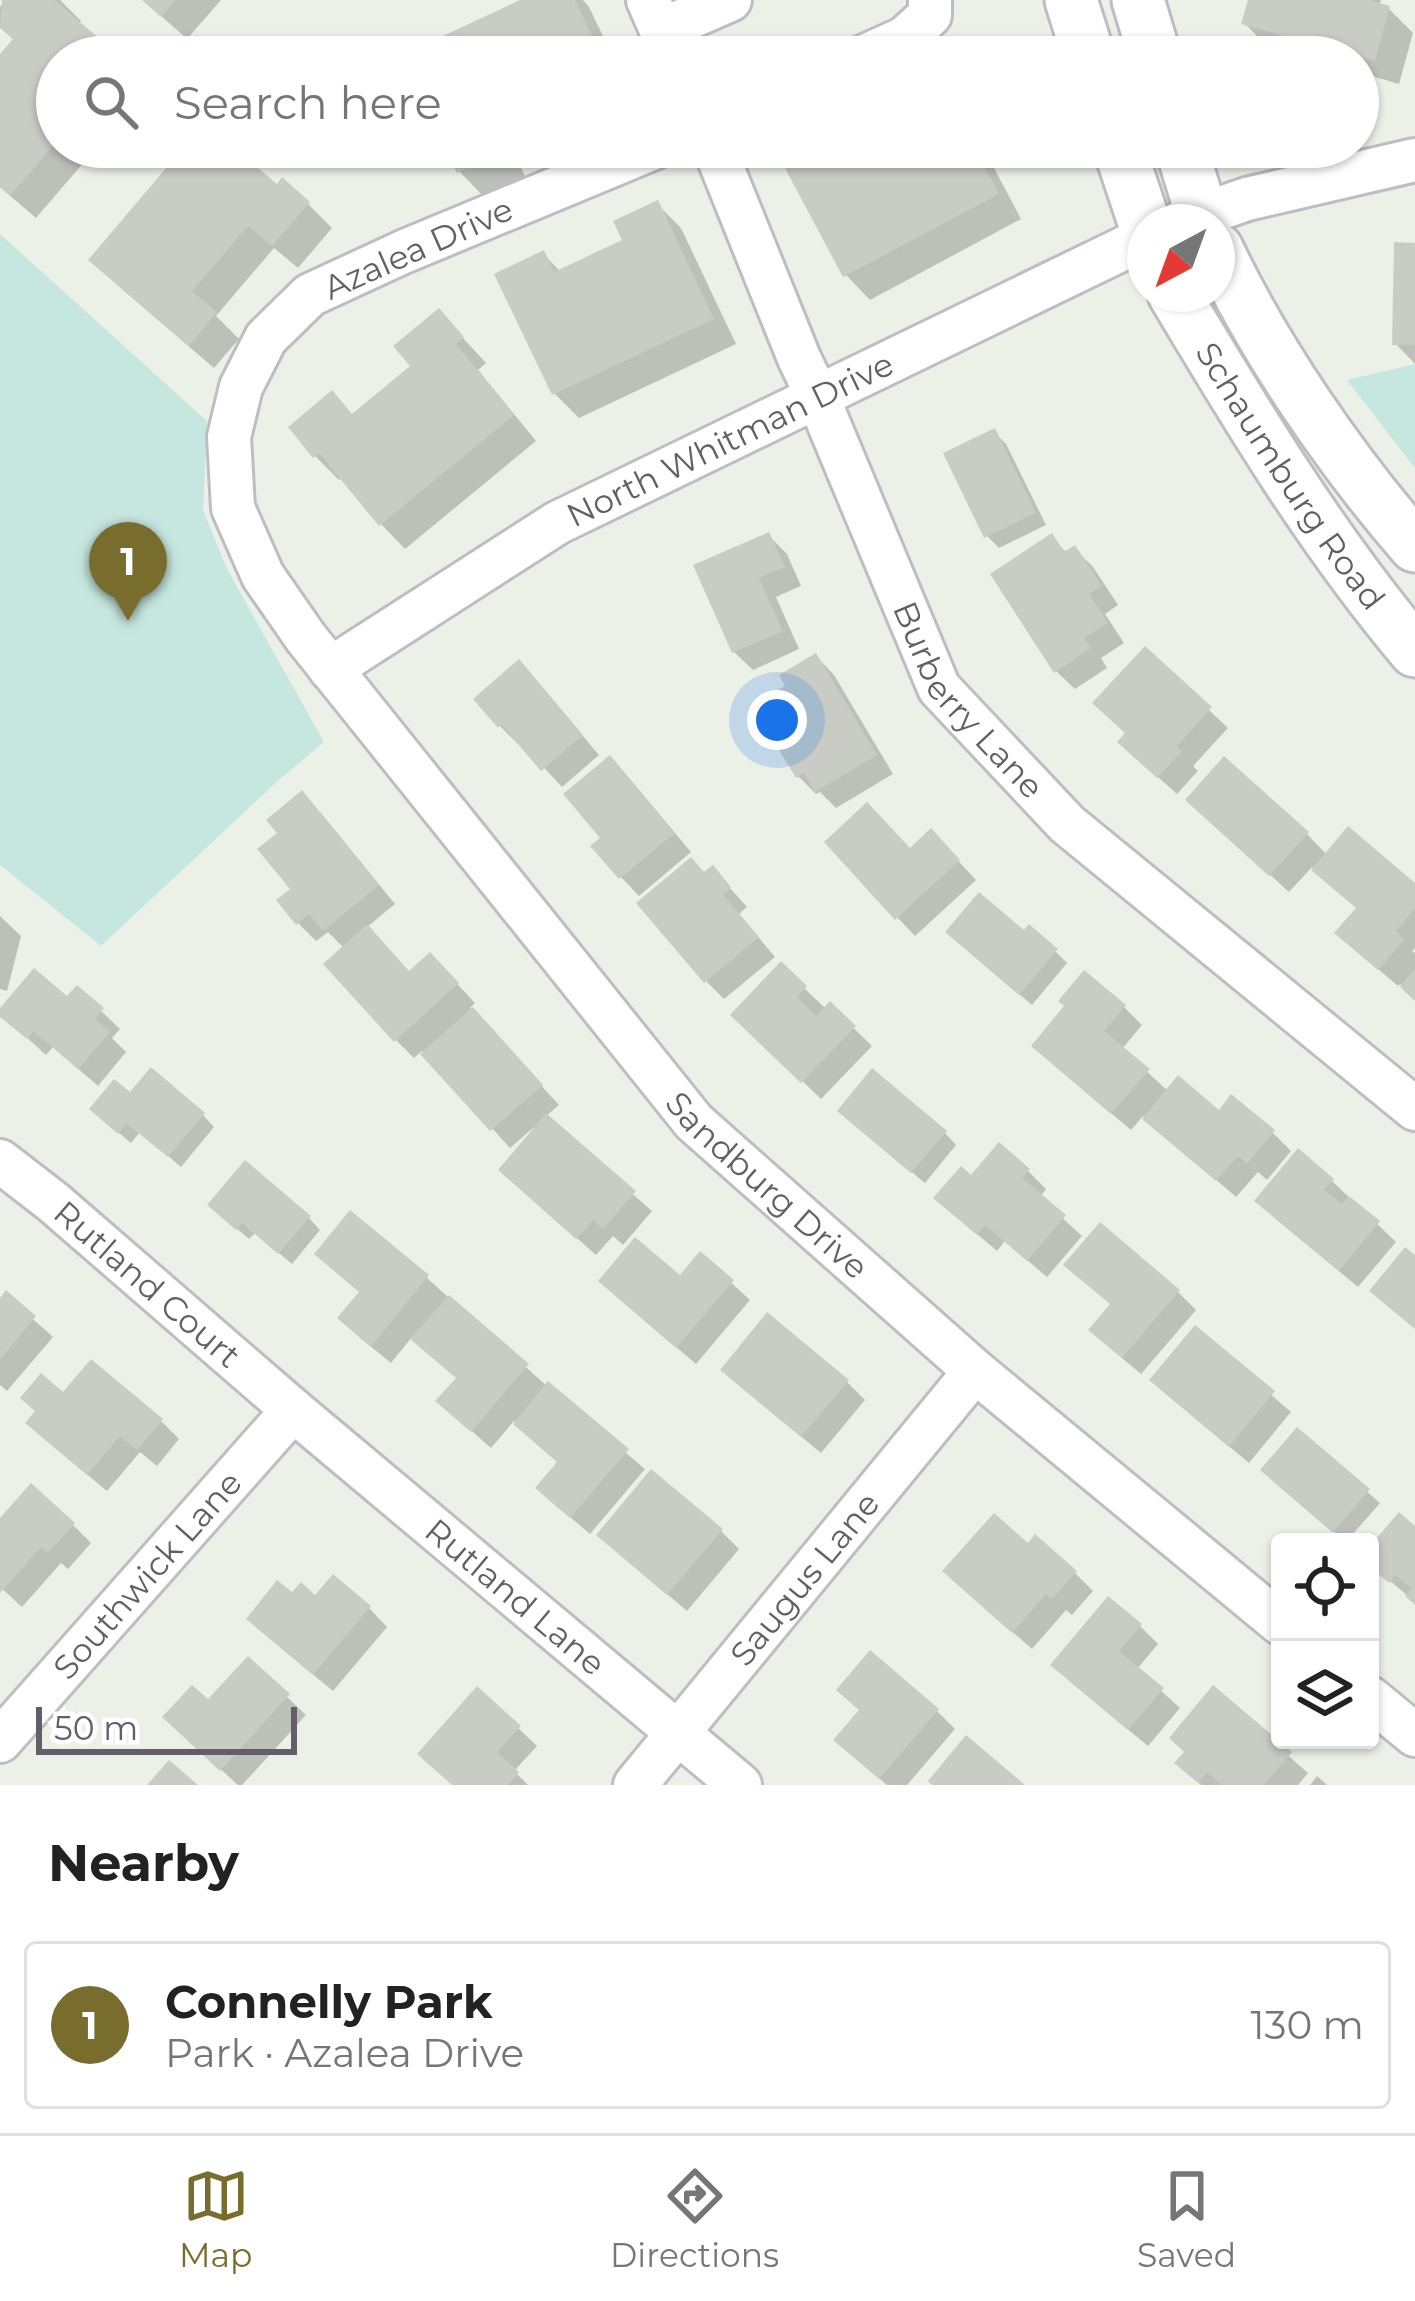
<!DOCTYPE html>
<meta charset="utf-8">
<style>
body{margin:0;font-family:Montserrat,sans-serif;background:#f2f2f2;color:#222}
.controls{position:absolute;right:36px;bottom:36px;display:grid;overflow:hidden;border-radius:12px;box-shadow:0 3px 9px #0004}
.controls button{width:108px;height:108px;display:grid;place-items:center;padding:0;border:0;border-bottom:3px solid #e0e0e0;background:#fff;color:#222;font:60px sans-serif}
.compass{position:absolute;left:1127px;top:204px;width:108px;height:108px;border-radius:50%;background:#fff;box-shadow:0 3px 9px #0004;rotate:221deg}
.scale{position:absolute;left:36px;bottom:30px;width:261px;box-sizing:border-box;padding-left:12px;border:6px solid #625f68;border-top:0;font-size:33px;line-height:42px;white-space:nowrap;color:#625f68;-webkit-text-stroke:9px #fff;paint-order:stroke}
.you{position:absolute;left:777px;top:720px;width:42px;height:42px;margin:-30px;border:9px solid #fff;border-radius:50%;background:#1a73e8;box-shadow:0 0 0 18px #1a73e833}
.badge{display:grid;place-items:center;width:78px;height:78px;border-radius:50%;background:#796d2e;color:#fff;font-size:39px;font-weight:700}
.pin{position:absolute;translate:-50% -99px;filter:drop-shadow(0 3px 6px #0008)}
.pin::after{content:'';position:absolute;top:63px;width:42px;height:36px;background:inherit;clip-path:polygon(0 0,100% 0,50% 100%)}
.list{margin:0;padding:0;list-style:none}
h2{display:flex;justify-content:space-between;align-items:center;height:156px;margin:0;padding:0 48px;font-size:51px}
h2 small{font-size:39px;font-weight:400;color:#767676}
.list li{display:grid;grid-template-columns:78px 1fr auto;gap:36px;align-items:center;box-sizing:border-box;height:168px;margin:0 24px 24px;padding:0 24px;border:3px solid #e0e0e0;border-radius:12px}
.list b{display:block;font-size:45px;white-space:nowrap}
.list p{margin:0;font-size:39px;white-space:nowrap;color:#767676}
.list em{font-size:39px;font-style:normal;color:#767676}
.icon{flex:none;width:66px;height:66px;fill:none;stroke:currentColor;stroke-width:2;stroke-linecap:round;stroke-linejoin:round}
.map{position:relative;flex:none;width:1415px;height:1785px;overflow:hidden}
.search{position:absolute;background:#fff;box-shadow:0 3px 9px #0004;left:36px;right:36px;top:36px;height:132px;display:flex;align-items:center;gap:30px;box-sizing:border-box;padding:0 42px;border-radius:66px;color:#767676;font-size:45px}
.sheet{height:348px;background:#fff}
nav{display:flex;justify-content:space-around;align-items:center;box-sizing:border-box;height:168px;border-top:3px solid #e0e0e0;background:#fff;font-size:33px;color:#767676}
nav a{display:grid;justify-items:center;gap:6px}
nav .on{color:#796d2e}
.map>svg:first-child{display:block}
.green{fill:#c6e7df}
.shadow{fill:#0003}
.building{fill:#c9ccc4}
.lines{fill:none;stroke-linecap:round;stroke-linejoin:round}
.minor-casing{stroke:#bfbcc3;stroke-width:48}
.tertiary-casing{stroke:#bfbcc3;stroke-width:57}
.minor{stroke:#fff;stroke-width:42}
.tertiary{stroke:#fff;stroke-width:51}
.labels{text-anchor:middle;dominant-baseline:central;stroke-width:9;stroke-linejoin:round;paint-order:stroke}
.street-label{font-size:33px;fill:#625f68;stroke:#fff}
</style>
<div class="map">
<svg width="1415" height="1785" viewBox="0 0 1415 1785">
<rect width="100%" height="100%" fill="#ecf1e8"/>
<g class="green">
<path d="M0 234 207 421 203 510 227 569 324 742 281 778 101 946 0 865Z"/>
<path d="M1415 364V468L1347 380Z"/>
</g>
<g class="shadow">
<path d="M6 0H60L81 21 78 24 116 57H57V147H97L36 218 0 187V59L15 41 0 26V7Z"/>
<path d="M143 0H221L187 39Z"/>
<path d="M527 0H583L589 7 613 57H405Z"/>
<path d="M1251 0H1381L1379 6 1389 9 1413 33 1399 84 1358 72V57H1302L1269 48 1244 23Z"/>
<path d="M188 147H229L277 188 308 204 332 228 298 268 274 248 216 316 239 339 214 368 116 284 92 260Z"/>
<path d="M448 147H515L512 148 525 176 483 196 459 171Z"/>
<path d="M798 147H845L853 155 869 147H983L1021 219 870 300 846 275Z"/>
<path d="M657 204 681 228 736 344 579 418 554 393 543 254 561 272 626 241Z"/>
<path d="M1415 246V364L1395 343Z"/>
<path d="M439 312 486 363 478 370 536 441 405 549 381 524 342 477 339 480 315 456 332 394 354 416 414 367Z"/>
<path d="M994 432 1006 444 1046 525 999 548 987 536Z"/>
<path d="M768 535 787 554 801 586 776 597 799 649 753 670 734 652Z"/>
<path d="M1051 537 1067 553 1075 549 1093 567 1118 605 1105 614 1124 643 1101 658 1107 668 1075 689 1056 671Z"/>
<path d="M1145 650 1228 728 1193 766 1198 771 1177 794 1139 760 1128 733Z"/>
<path d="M816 656 834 675 893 774 836 808 820 792 816 794 798 776 792 745 790 687Z"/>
<path d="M537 682 599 755 562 787 520 742 518 744 500 726 477 699Z"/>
<path d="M628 777 691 852 639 896 621 877 604 839Z"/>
<path d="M320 812 395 904 366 928 410 974H448L475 1003 470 1008 559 1105 545 1117 652 1211 623 1245 613 1236 596 1255 520 1188 536 1130 533 1128 510 1148 422 1051 414 1058 396 1040 345 949 328 932 316 941 298 923 294 889Z"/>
<path d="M1207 818 1307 834 1327 855 1415 887V948L1412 951 1415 953V999L1400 984 1398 986 1357 951 1359 909 1312 867 1289 892Z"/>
<path d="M949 851 976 880 915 936 897 917Z"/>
<path d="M713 869 747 907 739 914 775 957 724 999 706 981 705 875Z"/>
<path d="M0 916 21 936 7 991 0 989Z"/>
<path d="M1025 934 1056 952 1067 963 1032 1005 961 944Z"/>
<path d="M781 966 826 1009 830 1005 872 1046 821 1099 734 1015Z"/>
<path d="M78 989 120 1029 112 1038 126 1052 98 1086 53 1047 46 1055 0 1013 68 1000Z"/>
<path d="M1124 1007 1142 1025 1122 1049 1168 1091 1219 1114 1273 1133 1291 1151 1267 1180 1258 1172 1236 1197 1143 1116 1131 1130 1053 1064Z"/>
<path d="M131 1096 203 1115 214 1127 181 1167 140 1132 131 1143 105 1121Z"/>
<path d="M852 1123 945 1133 956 1145 925 1183Z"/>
<path d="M1028 1171 1046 1189 1040 1197 1082 1236 1047 1277 1005 1241 997 1251 956 1216 972 1179Z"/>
<path d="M1332 1181 1396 1242 1358 1287 1276 1219Z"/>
<path d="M350 1214 427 1278 548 1387 645 1469 590 1534 557 1506 560 1464 514 1421 491 1448 458 1419V1379L412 1337 391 1363 359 1337 362 1293Z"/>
<path d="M223 1217 309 1218 320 1230 292 1264 255 1233 249 1239Z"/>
<path d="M701 1255 750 1300 696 1364 620 1299 681 1279Z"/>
<path d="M1178 1292 1196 1310 1141 1374 1110 1348 1113 1306Z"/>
<path d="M6 1295 53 1337 7 1391 0 1385V1302Z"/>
<path d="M1196 1329 1291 1412 1249 1463 1171 1398Z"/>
<path d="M847 1382 865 1400 821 1453 742 1388Z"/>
<path d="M64 1396 161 1421 179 1439 157 1466 140 1452 107 1491 47 1441Z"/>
<path d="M1297 1431 1380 1503 1346 1542 1276 1481Z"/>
<path d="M0 1522 73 1525 91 1543 68 1569 61 1563 22 1607 0 1587Z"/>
<path d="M1415 1530V1602L1370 1564V1550Z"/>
<path d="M721 1531 739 1549 687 1611 619 1553Z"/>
<path d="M1075 1573 1093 1591 1072 1615 1066 1610 1032 1649 964 1589Z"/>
<path d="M292 1596 369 1608 387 1627 333 1691 268 1637Z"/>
<path d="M1140 1626 1158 1644 1137 1669 1180 1708 1148 1746 1072 1683Z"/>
<path d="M248 1660 306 1715 242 1785H238L184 1736 208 1703Z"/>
<path d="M1214 1690 1308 1773 1298 1785H1201L1178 1763 1187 1753Z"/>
<path d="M937 1711 955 1729 907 1785H887L855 1758Z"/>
<path d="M518 1728 537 1746 514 1771 528 1785H454Z"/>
<path d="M1317 1776 1327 1785H1310Z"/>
</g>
<g class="building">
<path d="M2 0H54L121 57H57V141L10 196 0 187V54L13 39 0 28Z"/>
<path d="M142 0H176L161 17Z"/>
<path d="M520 0H575L602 57H398Z"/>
<path d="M1248 0H1369L1390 6 1375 61 1241 24Z"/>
<path d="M184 147H233L277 184 282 177 310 202 272 246 248 226 192 291 217 312 189 346 88 260Z"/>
<path d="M444 147H501L503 151 457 173Z"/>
<path d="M792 147H840L845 156 862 147H974L999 194 843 277 778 155Z"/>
<path d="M658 200 714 319 552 395 494 274 544 250 554 272 622 240 613 221Z"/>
<path d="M1394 242 1415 243V345H1392Z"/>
<path d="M439 308 464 337 456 344 514 415 379 526 319 453 313 458 288 427 332 390 352 414 410 366 393 346Z"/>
<path d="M995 428 1036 513 984 538 943 453Z"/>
<path d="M769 532 785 567 759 578 783 631 732 653 693 565Z"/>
<path d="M1052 533 1064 552 1075 545 1102 586 1089 594 1108 623 1084 638 1091 648 1054 673 990 574Z"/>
<path d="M1145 646 1212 707 1177 746 1182 751 1157 778 1117 742 1125 733 1092 703Z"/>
<path d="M816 653 877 755 815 792 804 773 796 778 779 750 788 744 761 700 785 686 779 675Z"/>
<path d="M519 659 583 735 541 771 501 724 498 728 473 699Z"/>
<path d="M610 755 675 833 619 879 590 846 600 838 563 794Z"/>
<path d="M1224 756 1309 832 1269 876 1185 800Z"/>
<path d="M302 790 379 885 323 931 309 914 296 925 276 900 290 889 257 849 277 833 266 820Z"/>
<path d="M867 802 910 848 931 828 960 860 895 920 824 842Z"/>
<path d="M1348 826 1415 883V908L1396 931 1405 939 1378 970 1334 933 1356 908 1311 870Z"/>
<path d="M691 857 704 872 713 865 731 887 723 895 759 937 704 983 636 903Z"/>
<path d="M979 892 1024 930 1029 924 1058 949 1019 995 945 932Z"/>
<path d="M367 924 409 971 430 952 459 983 394 1042 323 964Z"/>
<path d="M781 961 807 986 797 997 816 1016 830 1001 856 1026 801 1083 730 1015Z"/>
<path d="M34 968 67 996 77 985 104 1008 95 1019 110 1032 78 1069 33 1031 27 1039 0 1017V1008Z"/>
<path d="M1415 969V1001L1400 987Z"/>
<path d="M1084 970 1126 1005 1104 1031 1150 1069 1111 1114 1031 1046 1064 1006 1058 1001Z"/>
<path d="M473 1007 543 1085 490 1131 420 1054Z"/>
<path d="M151 1067 205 1113 168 1157 126 1123 118 1134 89 1109 114 1079 130 1092Z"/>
<path d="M872 1068 947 1131 911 1173 837 1111Z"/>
<path d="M1178 1075 1219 1110 1231 1094 1275 1130 1247 1164 1238 1156 1216 1181 1142 1119Z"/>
<path d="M546 1113 636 1191 603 1229 593 1220 576 1239 498 1170Z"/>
<path d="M999 1142 1030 1169 1022 1178 1066 1215 1027 1261 985 1225 977 1235 933 1198 961 1166 971 1175Z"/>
<path d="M1298 1148 1334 1179 1324 1190 1342 1204 1349 1196 1380 1221 1339 1271 1254 1201Z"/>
<path d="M245 1160 311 1216 278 1254 242 1223 236 1230 207 1205Z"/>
<path d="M350 1210 429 1275 371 1347 337 1318 359 1292 314 1254Z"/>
<path d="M1100 1222 1180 1290 1122 1358 1088 1330 1110 1304 1063 1265Z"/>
<path d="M635 1237 680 1275 700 1251 734 1280 676 1348 598 1281Z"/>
<path d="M1405 1247 1415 1255V1329L1369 1291Z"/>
<path d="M6 1290 36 1316 0 1360V1298Z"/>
<path d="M449 1295 529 1364 471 1432 435 1401 456 1378 410 1339Z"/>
<path d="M767 1312 849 1380 801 1437 720 1370Z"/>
<path d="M1195 1325 1275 1391 1229 1447 1149 1380Z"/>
<path d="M91 1359 163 1419 137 1450 120 1436 87 1475 25 1423 35 1411 20 1398 41 1373 63 1392Z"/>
<path d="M548 1381 629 1449 570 1518 535 1488 557 1462 513 1424Z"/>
<path d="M1297 1427 1370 1489 1333 1533 1260 1470Z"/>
<path d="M651 1469 723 1529 667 1595 596 1535Z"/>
<path d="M31 1483 75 1523 48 1553 41 1547 0 1593V1518Z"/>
<path d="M1399 1512 1415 1526V1605L1405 1596 1411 1588 1395 1575 1389 1583 1370 1567V1546Z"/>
<path d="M994 1513 1028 1543 1035 1534 1077 1571 1052 1599 1046 1594 1012 1633 942 1571Z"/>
<path d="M333 1574 371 1606 313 1675 246 1619 277 1580 292 1592 301 1582 315 1595Z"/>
<path d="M1108 1596 1142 1624 1119 1651 1164 1688 1128 1730 1050 1665Z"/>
<path d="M870 1650 939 1709 879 1779 833 1740 859 1710 836 1690Z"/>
<path d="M248 1656 290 1694 220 1771 162 1717 192 1685 208 1699Z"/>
<path d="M1213 1685 1292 1752 1264 1785H1222L1207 1772 1198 1783 1174 1763 1184 1752 1169 1738Z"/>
<path d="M477 1686 521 1726 497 1752 519 1772 508 1785H452L417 1754Z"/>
<path d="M966 1735 1025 1785H932L928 1781Z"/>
<path d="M169 1760 198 1785H147Z"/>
</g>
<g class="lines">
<defs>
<g id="minor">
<path d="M648 0 673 57"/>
<path d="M661 30 730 0"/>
<path d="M863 57 905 38 930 15V0"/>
<path id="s1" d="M656 147 403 252 310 295 266 338 241 387 229 437 233 508 263 576 306 638 694 1122 975 1371 1280 1623"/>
<path id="s2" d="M714 147 799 358 818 398 939 688 1067 824 1415 1109"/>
<path d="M1181 222 1247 199 1415 160"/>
<path id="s3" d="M330 669 557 523 1145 238"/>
<path id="s4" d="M0 1161 53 1202 293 1410 740 1785"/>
<path d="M1370 1698 1415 1735"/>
<path id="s5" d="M0 1741 293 1410"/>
<path id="s6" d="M635 1785 975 1371"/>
</g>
<g id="tertiary">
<path d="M1071 0 1089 57"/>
<path d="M1138 0 1155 57"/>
<path d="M1119 147 1145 225"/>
<path d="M1181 147 1204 222"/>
<path d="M1217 249C1265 351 1341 461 1415 546"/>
<path id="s7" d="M1174 294C1248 418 1322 541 1415 651"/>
</g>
</defs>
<use href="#minor" class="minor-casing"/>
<use href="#tertiary" class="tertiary-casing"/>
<use href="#minor" class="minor"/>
<use href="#tertiary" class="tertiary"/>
</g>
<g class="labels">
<g class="street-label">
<text transform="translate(418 248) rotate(-24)">Azalea Drive</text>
<text stroke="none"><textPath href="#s3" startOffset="462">North Whitman Drive</textPath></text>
<text stroke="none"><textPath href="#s7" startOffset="216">Schaumburg Road</textPath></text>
<text stroke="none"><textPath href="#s2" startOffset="612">Burberry Lane</textPath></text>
<text stroke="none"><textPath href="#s1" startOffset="1482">Sandburg Drive</textPath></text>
<text stroke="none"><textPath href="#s4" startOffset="192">Rutland Court</textPath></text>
<text stroke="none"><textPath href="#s5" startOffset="222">Southwick Lane</textPath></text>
<text stroke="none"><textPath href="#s6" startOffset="267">Saugus Lane</textPath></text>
<text stroke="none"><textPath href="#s4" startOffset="675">Rutland Lane</textPath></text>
</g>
</g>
</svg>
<div class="controls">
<button><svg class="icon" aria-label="locate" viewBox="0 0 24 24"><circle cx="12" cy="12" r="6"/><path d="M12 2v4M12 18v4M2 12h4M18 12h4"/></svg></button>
<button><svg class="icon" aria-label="layers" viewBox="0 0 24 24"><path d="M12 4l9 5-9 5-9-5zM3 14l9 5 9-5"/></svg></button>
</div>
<svg class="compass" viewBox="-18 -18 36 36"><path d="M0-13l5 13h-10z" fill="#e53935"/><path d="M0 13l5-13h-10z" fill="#767676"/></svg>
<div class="scale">50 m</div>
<div class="you"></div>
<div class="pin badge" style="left:128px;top:621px">1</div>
<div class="search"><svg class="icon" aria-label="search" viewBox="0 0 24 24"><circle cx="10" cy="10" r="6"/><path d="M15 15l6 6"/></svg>Search here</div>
</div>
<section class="sheet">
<h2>Nearby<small></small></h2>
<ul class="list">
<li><span class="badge">1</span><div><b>Connelly Park</b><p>Park · Azalea Drive</p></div><em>130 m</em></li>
</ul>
</section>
<nav>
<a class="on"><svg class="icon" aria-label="map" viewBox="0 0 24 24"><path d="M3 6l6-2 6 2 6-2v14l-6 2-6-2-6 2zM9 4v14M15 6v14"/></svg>Map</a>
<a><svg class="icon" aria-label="directions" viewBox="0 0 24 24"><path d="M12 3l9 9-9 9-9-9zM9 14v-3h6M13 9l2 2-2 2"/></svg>Directions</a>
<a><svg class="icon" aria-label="saved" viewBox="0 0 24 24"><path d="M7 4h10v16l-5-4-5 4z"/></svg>Saved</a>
</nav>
